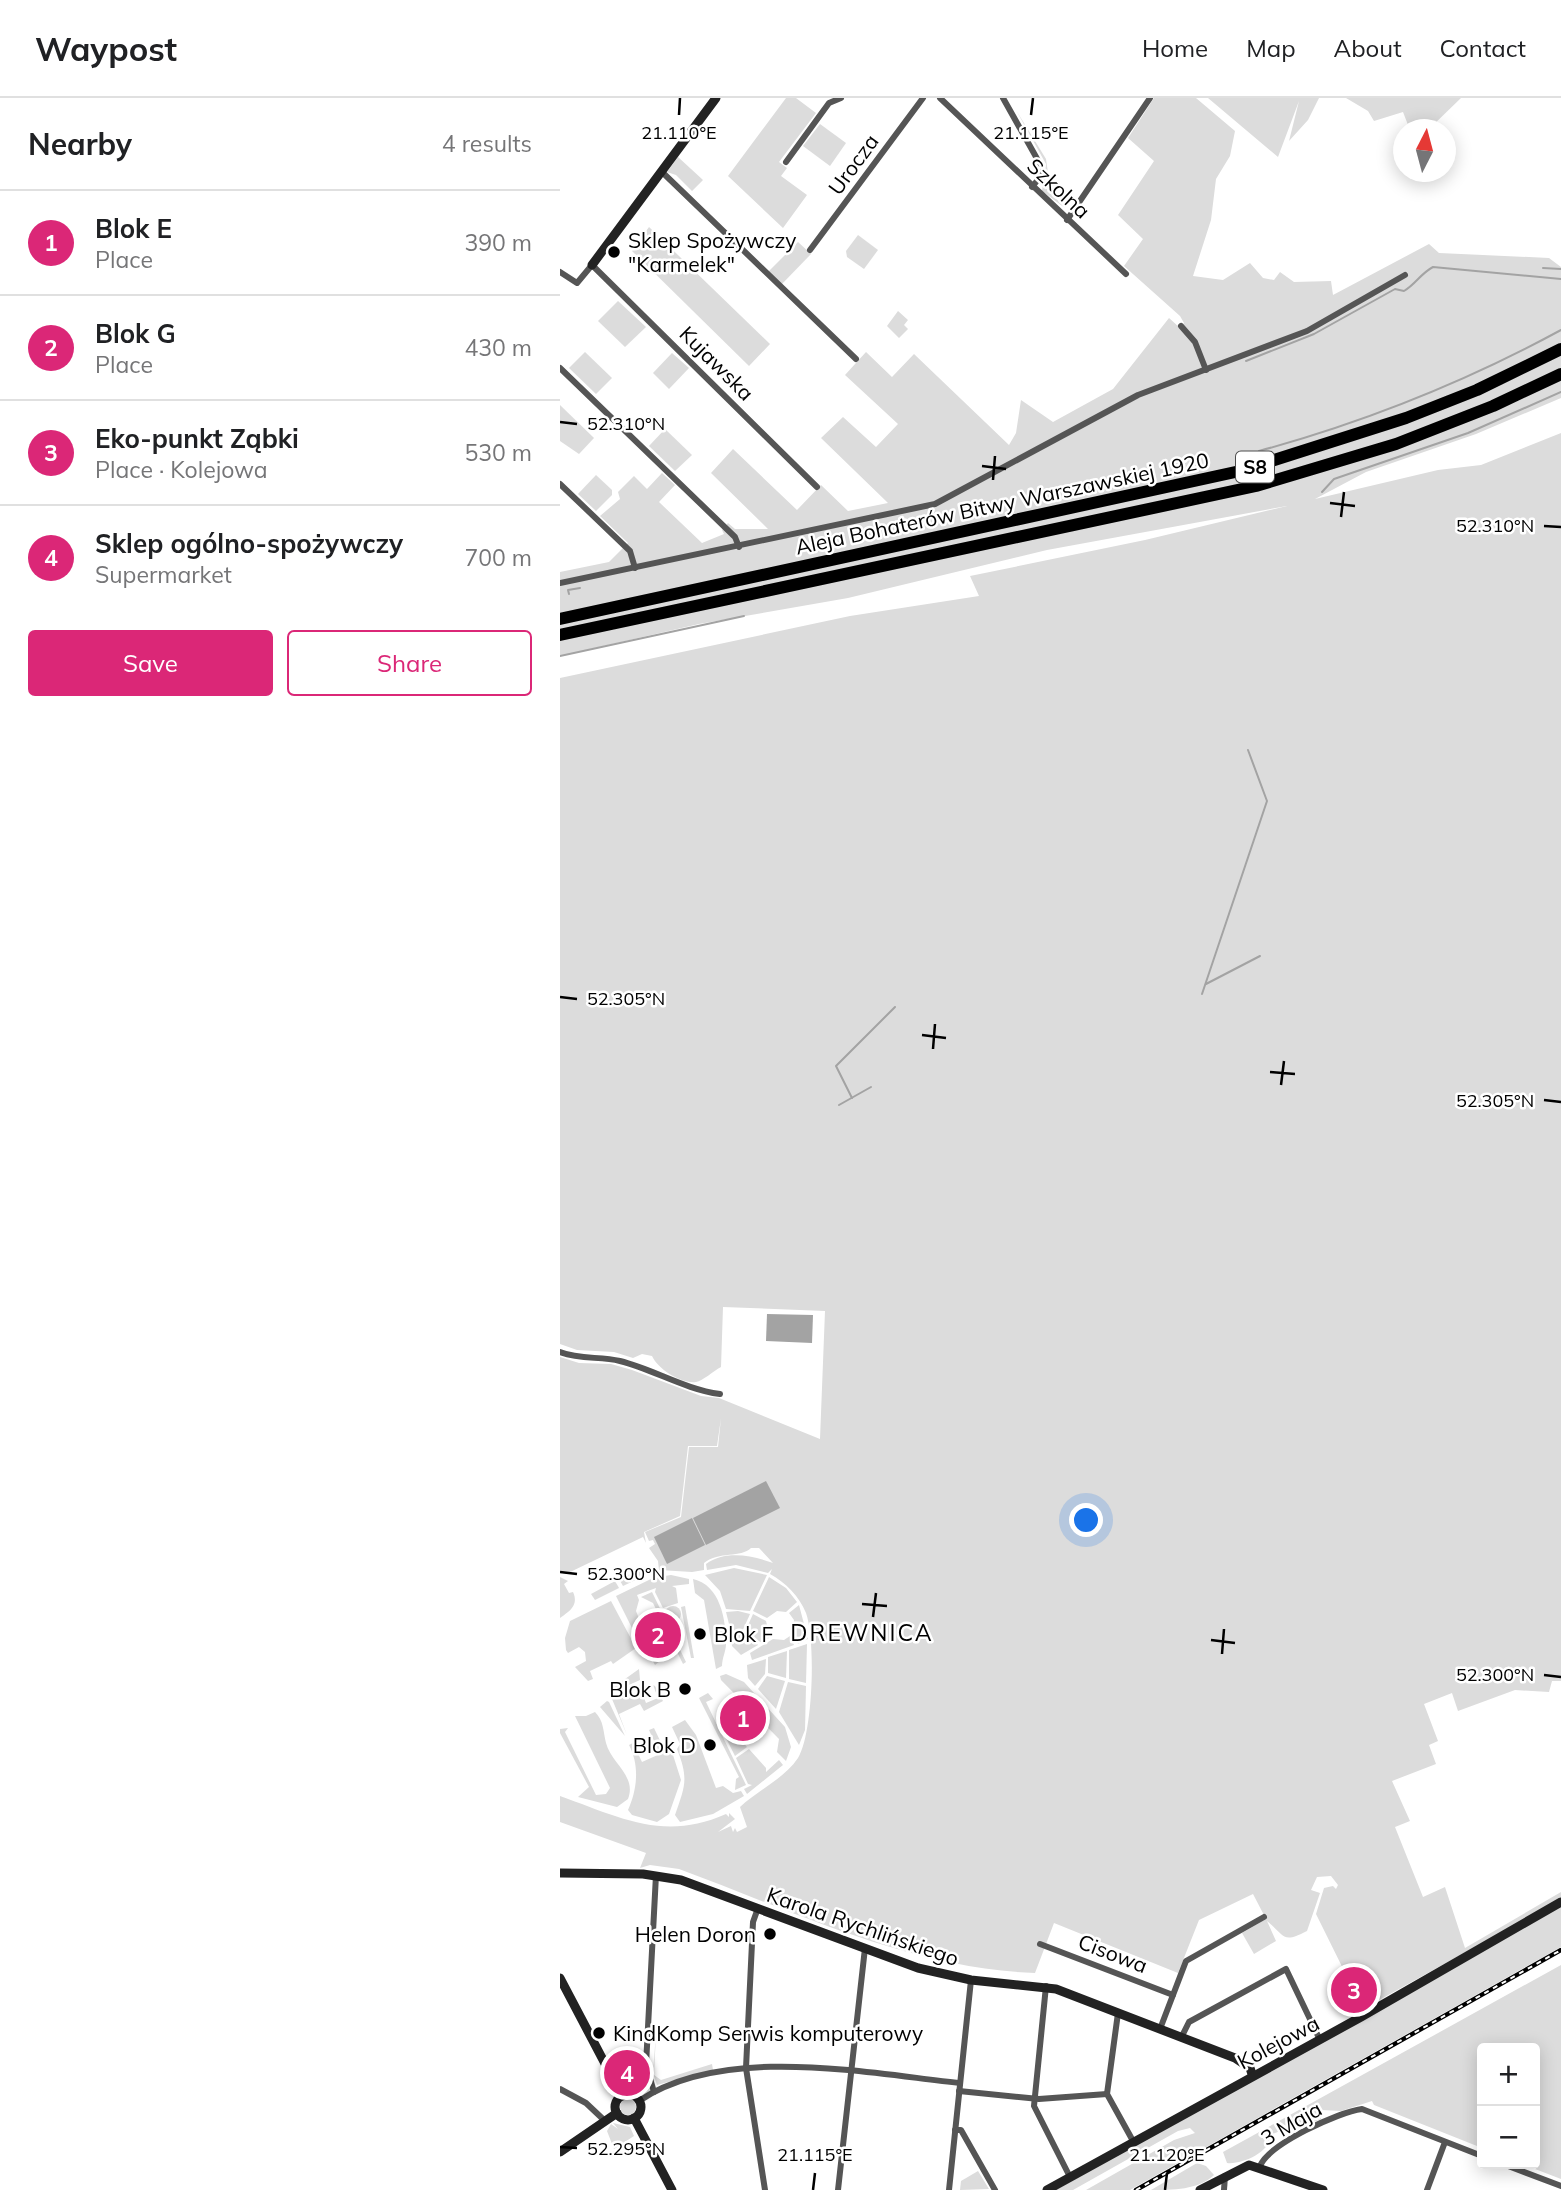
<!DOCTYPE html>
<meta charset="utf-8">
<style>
body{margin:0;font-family:Mulish,sans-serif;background:#f6f6f6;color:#202124}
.controls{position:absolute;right:21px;bottom:21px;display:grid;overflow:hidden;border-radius:7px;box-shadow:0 4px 18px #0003}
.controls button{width:63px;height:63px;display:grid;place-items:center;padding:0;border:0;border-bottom:2px solid #e0e0e0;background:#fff;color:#202124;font:35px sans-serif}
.compass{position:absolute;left:833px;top:21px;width:63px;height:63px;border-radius:50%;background:#fff;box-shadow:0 4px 18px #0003;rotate:6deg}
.you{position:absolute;left:527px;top:1423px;width:24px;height:24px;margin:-18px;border:5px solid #fff;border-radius:50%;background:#1a73e8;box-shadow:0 0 0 10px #1a73e833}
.badge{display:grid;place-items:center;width:46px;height:46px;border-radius:50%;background:#db2777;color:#fff;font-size:23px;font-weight:700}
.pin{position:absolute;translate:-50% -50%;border:4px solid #fff;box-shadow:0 2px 7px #0006}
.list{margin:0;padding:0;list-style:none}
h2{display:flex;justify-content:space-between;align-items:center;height:91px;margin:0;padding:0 28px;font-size:30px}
h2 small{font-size:23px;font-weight:400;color:#757577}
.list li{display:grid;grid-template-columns:46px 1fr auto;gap:21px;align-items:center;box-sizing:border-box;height:105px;padding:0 28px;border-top:2px solid #e0e0e0}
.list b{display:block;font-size:26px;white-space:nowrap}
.list p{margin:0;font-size:23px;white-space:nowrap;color:#757577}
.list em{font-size:23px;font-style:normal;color:#757577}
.actions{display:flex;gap:14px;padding:21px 28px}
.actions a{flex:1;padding:16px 0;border:2px solid #db2777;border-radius:7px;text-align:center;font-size:24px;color:#db2777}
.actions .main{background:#db2777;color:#fff}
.map{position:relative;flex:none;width:1001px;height:2092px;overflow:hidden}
header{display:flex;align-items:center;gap:42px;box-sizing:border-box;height:98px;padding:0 35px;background:#fff;border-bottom:2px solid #e0e0e0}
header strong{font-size:33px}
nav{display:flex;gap:38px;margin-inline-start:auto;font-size:24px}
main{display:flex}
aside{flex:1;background:#fff}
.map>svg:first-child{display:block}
.green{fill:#dcdcdc}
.water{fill:#a3a3a3}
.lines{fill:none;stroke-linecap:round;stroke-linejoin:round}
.stream{stroke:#a3a3a3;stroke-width:2}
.street{stroke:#555;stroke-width:6}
.secondary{stroke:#222;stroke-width:9}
.highway{stroke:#000;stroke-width:12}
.rail-casing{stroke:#000;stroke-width:4.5}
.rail{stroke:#fff;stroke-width:2;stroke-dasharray:5;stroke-linecap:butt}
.ticks{fill:none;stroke:#000;stroke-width:2.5}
.poi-dot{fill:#000;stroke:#fff;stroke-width:2.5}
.labels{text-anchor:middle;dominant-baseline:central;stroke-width:5;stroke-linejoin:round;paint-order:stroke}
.shield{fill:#fff;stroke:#4c4c4c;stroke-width:2}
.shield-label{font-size:19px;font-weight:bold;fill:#000}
.street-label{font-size:21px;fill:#000;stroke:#fff}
.poi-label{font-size:21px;fill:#000;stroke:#fff;text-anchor:start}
.neighbourhood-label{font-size:23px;letter-spacing:2px;fill:#000;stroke:#fff}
.ticks-label{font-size:18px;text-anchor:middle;fill:#000;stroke:#fff;stroke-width:5;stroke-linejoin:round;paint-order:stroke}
</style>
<header>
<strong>Waypost</strong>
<nav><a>Home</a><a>Map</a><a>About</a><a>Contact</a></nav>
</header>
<main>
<aside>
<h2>Nearby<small>4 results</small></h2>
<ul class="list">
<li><span class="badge">1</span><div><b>Blok E</b><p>Place</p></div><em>390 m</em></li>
<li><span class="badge">2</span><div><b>Blok G</b><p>Place</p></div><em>430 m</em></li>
<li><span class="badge">3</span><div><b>Eko-punkt Ząbki</b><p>Place · Kolejowa</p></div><em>530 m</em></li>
<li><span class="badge">4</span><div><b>Sklep ogólno-spożywczy</b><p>Supermarket</p></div><em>700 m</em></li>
</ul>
<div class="actions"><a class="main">Save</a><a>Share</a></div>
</aside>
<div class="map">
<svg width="1001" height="2092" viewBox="0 0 1001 2092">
<rect width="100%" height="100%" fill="#fff"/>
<g class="green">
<path d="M226 0H236L256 15 219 64 227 70 221 78 247 97 223 130 168 78Z"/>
<path d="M594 0H636L675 33 670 58 656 81 651 122 633 178 663 182 690 165 703 180 714 182 720 174 734 184 771 183 773 197 869 146 879 155 989 160 1001 169V300L916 336 806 374 755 401 878 372 921 367 1001 335V1583H992L989 1594 955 1592 898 1613 892 1595 864 1606 878 1643 869 1647 876 1666 832 1683 850 1723 835 1729 863 1799 885 1789 905 1850 1001 1794V1801L803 1911 756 1816 764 1790 773 1788 776 1791 778 1787 771 1778 757 1779 751 1792 760 1795 747 1833C722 1846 725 1838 707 1823L716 1843 694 1856 682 1835 706 1821 693 1796 639 1822 618 1875 494 1825 475 1875C351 1871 233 1813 119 1771L90 1767 80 1770 86 1755 0 1724V1698C59 1719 104 1744 166 1716L169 1719V1715L175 1721 158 1734 171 1728 173 1734 175 1730 177 1734 187 1729 180 1709C198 1692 224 1681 238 1660 253 1636 256 1543 246 1515 239 1498 226 1485 210 1476L212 1471 208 1475 176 1467 147 1472 146 1466C165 1452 191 1457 213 1465L199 1450H191C181 1460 159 1453 144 1465V1472L132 1474 99 1472 98 1463 89 1450 95 1446 93 1442 89 1443 85 1434 121 1419 129 1349H158L161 1320 157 1348H128L120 1418 84 1434 86 1445 83 1439 6 1476 0 1473V1259L19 1265 51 1266 72 1272 141 1298 159 1300 260 1341 265 1213 163 1209 161 1269C153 1273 143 1283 136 1284 121 1286 98 1271 92 1258L82 1256 73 1260 54 1254 17 1252 0 1246V580L290 518 419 498 410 478 585 442 727 408 487 452 288 500 139 526 0 558V474L49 464 68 445 40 418 60 401 58 394 74 378 87 391 102 375 115 387 99 404 142 445 164 436 162 432 168 425 175 431H208L151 375 173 351 237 412 261 387 288 413 328 405 261 340 283 319 316 349 338 326 285 277 306 254 332 279 354 256 449 347 456 335 461 302 493 324 553 291 609 220 619 229 624 225 620 218 564 168 583 141 558 117 594 63 568 40Z"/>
<path d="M648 0H759L748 22 729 43 739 3 718 59Z"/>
<path d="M786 0H901L869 31 850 32 843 14 814 23 808 13Z"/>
<path d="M456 12 486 61 488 75 483 87 505 110 482 93 486 66Z"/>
<path d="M260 26 286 45 270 68 243 48Z"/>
<path d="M118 59 143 82 132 93 116 77 107 74Z"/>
<path d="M89 129 210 246 189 268 72 153Z"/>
<path d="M298 137 318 152 304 171 287 159 286 153Z"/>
<path d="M238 144 251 156 221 187 208 174Z"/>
<path d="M58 203 86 229 65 249 38 223Z"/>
<path d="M338 213 348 222 344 227 348 231 339 240 327 228Z"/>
<path d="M25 254 52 280 36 296 9 270Z"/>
<path d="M112 255 129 270 109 291 93 275Z"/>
<path d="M0 307 34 340 19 356 0 343Z"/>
<path d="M105 331 132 357 115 373 89 348Z"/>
<path d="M36 377 52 392V397L36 413 18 396Z"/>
<path d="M86 1469 90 1471 88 1476 63 1488 59 1481Z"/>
<path d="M174 1470 207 1477 190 1513 166 1511 160 1493 145 1477Z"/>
<path d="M111 1477 129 1481V1486L112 1488 116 1490 118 1505 103 1510 95 1494 96 1490 77 1497 79 1502 76 1513 80 1523 77 1525 82 1527 100 1563 95 1567 83 1545 80 1546 56 1498 93 1480Z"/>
<path d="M0 1479 8 1483 4 1486 9 1495 13 1494C19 1507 10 1513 0 1520Z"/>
<path d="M209 1479 226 1490 237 1504 226 1514 217 1513 207 1520 193 1513Z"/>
<path d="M133 1481C160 1487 166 1521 166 1546 166 1553 162 1560 162 1568L156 1571 144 1502 135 1495Z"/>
<path d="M55 1483 59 1490 35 1502 31 1496Z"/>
<path d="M92 1494 126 1564 123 1566 93 1505 81 1499Z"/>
<path d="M51 1503 76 1550 53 1566 51 1563 30 1573 33 1581 28 1583 15 1569 26 1563 25 1554 19 1549 8 1555 6 1552 5 1540 10 1523Z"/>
<path d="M239 1507 248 1541 238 1546 232 1536 234 1522 229 1515Z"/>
<circle cx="113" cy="1516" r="8"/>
<path d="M125 1508 134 1560H131L121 1509Z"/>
<path d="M178 1513 190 1516 182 1534H171L166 1514Z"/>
<path d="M193 1516 206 1523 210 1539 202 1545 185 1534Z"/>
<path d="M178 1536 193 1541 198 1547 181 1557 172 1548 170 1538Z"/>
<path d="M230 1538 234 1547 192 1562 190 1555 213 1541 224 1542Z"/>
<path d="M247 1546 246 1585 229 1581V1552Z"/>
<path d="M227 1553 226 1580 208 1575V1559Z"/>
<path d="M206 1561 205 1576 195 1588 188 1580 187 1567Z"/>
<path d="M79 1571 80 1582 53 1594 49 1586 55 1583 58 1586Z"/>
<path d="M166 1576 184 1584 225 1629 231 1649 226 1663 217 1654 219 1641 161 1582 160 1578Z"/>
<path d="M207 1578 225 1583 216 1611 198 1591Z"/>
<path d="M228 1584 246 1588 245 1632 239 1647 219 1614Z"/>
<path d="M81 1586 87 1588 91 1586 95 1588 103 1603 84 1613 80 1606 59 1616 67 1637 52 1601 60 1596 67 1599 82 1595 86 1605 98 1600 93 1587 64 1595Z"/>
<path d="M148 1595 153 1601 146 1604 186 1687 175 1692 176 1681 179 1679 139 1600Z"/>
<path d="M47 1603 49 1604 65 1638 40 1609Z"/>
<path d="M35 1614C44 1623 43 1633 46 1645 51 1665 77 1678 68 1701L57 1709 18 1699 29 1689 0 1635V1631L8 1630 5 1634 36 1697 46 1696 50 1690 15 1618H26Z"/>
<path d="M125 1622 136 1637 156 1690 163 1688 173 1695 181 1693 184 1698 153 1716 120 1724 115 1717C125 1688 129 1681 117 1651L120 1646 112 1629Z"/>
<path d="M94 1630 105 1653 113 1657 121 1682 109 1716 97 1724 72 1717 68 1712C77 1692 80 1668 69 1647L73 1645 82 1664 100 1656 89 1632Z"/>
<path d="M172 1632 187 1649 175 1658 165 1638Z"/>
<path d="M189 1651 206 1670V1674L219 1662 223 1667 187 1696 184 1691 192 1687 188 1686 176 1660Z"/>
<path d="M1001 1807V1849L570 2092H526L614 2042 635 2035 630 2030 618 2033 513 2092H496Z"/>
<path d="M1001 1867V2081L962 2066H975V1950H922V2050L814 2007 812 2003 781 2013 761 2012V2021L738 2031 733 2028 710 2037C712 2054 681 2067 667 2065L663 2054Z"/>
<path d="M96 1935 94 1977 101 1982 152 1966 153 1972 97 1987 93 1975Z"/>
<circle cx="68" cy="2009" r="8"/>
<path d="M53 2025 70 2029 74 2038 54 2051 47 2033 51 2026 58 2031Z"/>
<path d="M637 2065 646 2068 654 2077C638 2092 613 2092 591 2092Z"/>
<path d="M418 2073 429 2091 400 2092 401 2083Z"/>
</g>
<g class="water">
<path d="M207 1216 253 1217 252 1245 206 1243Z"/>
<path d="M206 1383 220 1410 146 1447 133 1420Z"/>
<path d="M132 1420 145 1447 107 1466 94 1439Z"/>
</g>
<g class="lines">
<g class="stream">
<path d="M983 170 1001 171"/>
<path d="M686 263 754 236 835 191 844 193C856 186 860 176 873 169L1001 181"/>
<path d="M699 353C805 324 905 284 1001 232"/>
<path d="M762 394 774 381 908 335 1001 294"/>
<path d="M9 496 8 492 20 490"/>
<path d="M0 558 184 518"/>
<path d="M646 886 700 858"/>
<path d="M642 896 707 703 688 652"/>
<path d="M292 1000 276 968 335 909"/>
<path d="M279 1007 311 989"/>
</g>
<g class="street">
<path d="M380 0 566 176"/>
<path d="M443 0 480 66V79L472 89"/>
<path d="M226 64 269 5 281 0"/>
<path d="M101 73 296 261"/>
<path d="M507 122 590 0"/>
<path d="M250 152 363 0"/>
<path d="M0 174 17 185 32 167 257 389"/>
<path d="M621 228 635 244 646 272"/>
<path d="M0 270 175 439 179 449"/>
<path d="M0 386 70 453 75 470"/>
<path d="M0 485 375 406 578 297 747 233 845 177"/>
<path d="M0 1254C20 1262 40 1258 60 1263 95 1272 124 1291 160 1296"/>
<path d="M198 1810 193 1824 186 1970 205 2092"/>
<path d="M480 1846 613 1897"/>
<path d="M486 1888 474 2008 510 2079"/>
<path d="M558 1915 547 1996 573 2043"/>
<path d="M600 1931 626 1863 704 1819"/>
<path d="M621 1940 629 1924 726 1871 760 1942"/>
<path d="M0 1991 26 2005 44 2022"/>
<path d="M399 1993 479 2001 547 1996"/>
<path d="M94 1994 86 1967 96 1777"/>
<path d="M79 2003C163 1946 305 1975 400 1985"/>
<path d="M395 2032H401L435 2092"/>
<path d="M943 2066 1001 2088"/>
<path d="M700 2068C709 2046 778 2014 802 2011L922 2058"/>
<path d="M278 2092 305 1850"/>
<path d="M389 2092 411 1882"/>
<path d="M664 2092 665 2078"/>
<path d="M867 2092 885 2044"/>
</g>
<g class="secondary">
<path d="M32 167 156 0"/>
<path d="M0 1775 83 1776 121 1782 358 1870 411 1882 496 1891 675 1960 690 1970 692 1976"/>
<path d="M0 1880 62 1998"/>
<circle cx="68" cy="2009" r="13"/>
<path d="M74 2020 112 2092"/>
<path d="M0 2054 57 2015"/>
<path d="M487 2092 801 1919 1001 1804"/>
<path d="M640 2092 689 2067 763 2092"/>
</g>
<g class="highway">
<path d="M0 521 680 373 846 320 917 292 1001 251"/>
<path d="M0 537 696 388 836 346 933 308 1001 276"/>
</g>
<defs>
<path id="rail" d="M576 2092 1001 1852"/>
</defs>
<use href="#rail" class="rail-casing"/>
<use href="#rail" class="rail"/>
</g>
<path class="ticks" d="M119 17 120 0M471 17 473 0M0 324 17 326M422 368 446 371M433 382 435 358M770 405 795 408M781 419 784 394M984 428 1001 429M0 899 17 901M362 937 386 940M373 951 375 926M710 974 735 976M721 987 724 963M984 1002 1001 1004M0 1474 17 1476M302 1506 327 1508M313 1519 316 1495M651 1542 675 1545M662 1556 664 1531M984 1577 1001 1579M0 2049 17 2050M253 2092 255 2075M605 2092 607 2075"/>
<g class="poi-dot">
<circle cx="54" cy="154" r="7"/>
<circle cx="140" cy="1536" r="7"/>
<circle cx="125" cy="1591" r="7"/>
<circle cx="150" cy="1647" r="7"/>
<circle cx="210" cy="1836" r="7"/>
<circle cx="39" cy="1935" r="7"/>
</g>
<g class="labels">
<rect class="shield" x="676" y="353.5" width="38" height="31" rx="5"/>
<g class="shield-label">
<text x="695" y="369">S8</text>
</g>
<g class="street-label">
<text transform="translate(293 66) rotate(-54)">Urocza</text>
<text transform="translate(499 90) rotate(43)">Szkolna</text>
<text transform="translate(157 265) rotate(45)">Kujawska</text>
<text transform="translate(442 405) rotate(-12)">Aleja Bohaterów Bitwy Warszawskiej 1920</text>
<text transform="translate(303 1828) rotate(19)">Karola Rychlińskiego</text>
<text transform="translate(553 1855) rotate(21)">Cisowa</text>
<text transform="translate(718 1944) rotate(-28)">Kolejowa</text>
<text transform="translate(731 2025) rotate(-30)">3 Maja</text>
</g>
<g class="poi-label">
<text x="68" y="142">Sklep Spożywczy<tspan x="68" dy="24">"Karmelek"</tspan></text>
<text x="154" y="1536">Blok F</text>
<text x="111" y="1591" text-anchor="end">Blok B</text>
<text x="136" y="1647" text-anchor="end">Blok D</text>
<text x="196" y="1836" text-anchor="end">Helen Doron</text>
<text x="53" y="1935">KindKomp Serwis komputerowy</text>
</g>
<g class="neighbourhood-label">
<text x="302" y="1534">DREWNICA</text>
</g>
</g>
<g class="ticks-label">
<text x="119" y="41">21.110°E</text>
<text x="471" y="41">21.115°E</text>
<text x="66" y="332">52.310°N</text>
<text x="935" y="434">52.310°N</text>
<text x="66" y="907">52.305°N</text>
<text x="935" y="1009">52.305°N</text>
<text x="66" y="1482">52.300°N</text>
<text x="935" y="1583">52.300°N</text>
<text x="66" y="2057">52.295°N</text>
<text x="255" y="2063">21.115°E</text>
<text x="607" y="2063">21.120°E</text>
</g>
</svg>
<div class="controls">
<button>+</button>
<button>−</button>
</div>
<svg class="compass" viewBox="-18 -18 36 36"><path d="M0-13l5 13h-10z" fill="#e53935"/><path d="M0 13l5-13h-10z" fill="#757577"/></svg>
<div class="you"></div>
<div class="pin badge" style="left:183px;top:1620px">1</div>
<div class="pin badge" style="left:98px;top:1537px">2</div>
<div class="pin badge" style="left:794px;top:1892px">3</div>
<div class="pin badge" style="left:67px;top:1975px">4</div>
</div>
</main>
